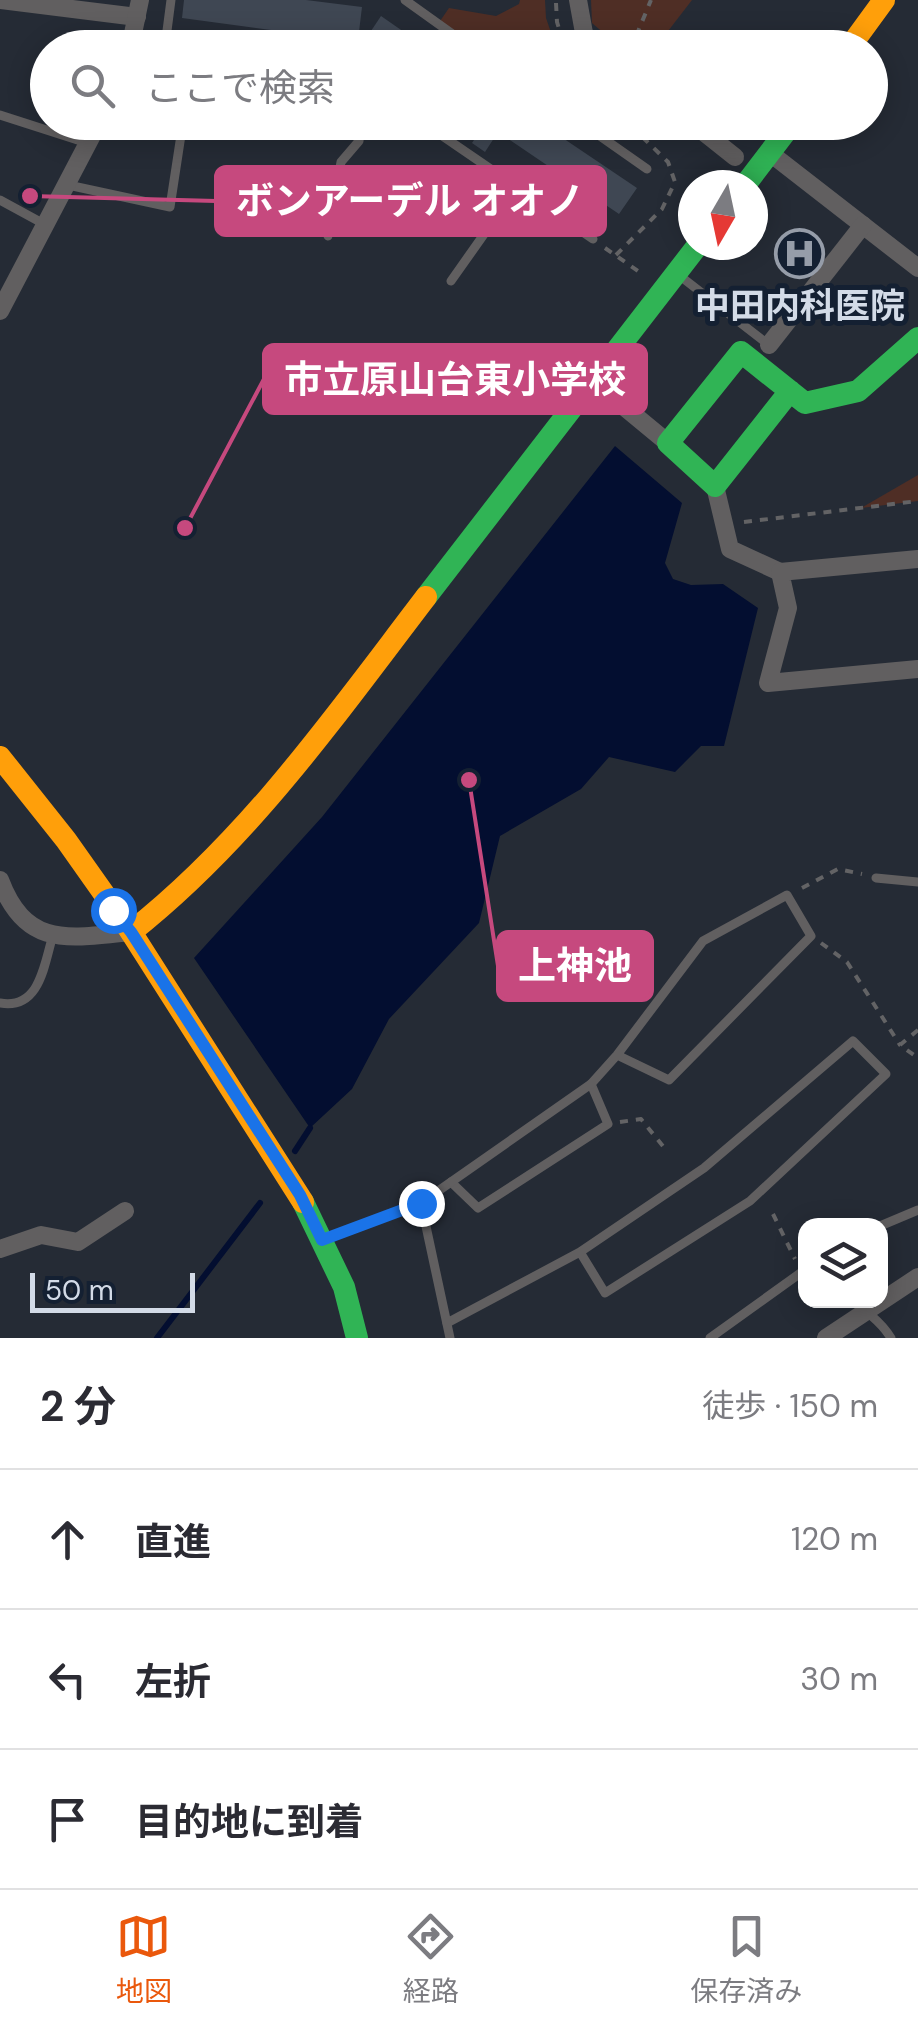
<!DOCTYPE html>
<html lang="ja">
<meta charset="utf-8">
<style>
body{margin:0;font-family:"DM Sans","Noto Sans JP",sans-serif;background:#f2f2f3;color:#2b2b33}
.controls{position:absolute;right:30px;bottom:30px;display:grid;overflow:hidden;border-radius:20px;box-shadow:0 5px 25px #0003}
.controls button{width:90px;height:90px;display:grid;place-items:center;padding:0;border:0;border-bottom:2px solid #e1e1e2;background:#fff;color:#2b2b33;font:50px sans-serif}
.compass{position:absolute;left:678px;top:170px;width:90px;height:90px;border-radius:50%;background:#fff;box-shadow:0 5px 25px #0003;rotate:189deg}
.scale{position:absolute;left:30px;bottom:25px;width:165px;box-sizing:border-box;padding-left:10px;border:5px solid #d3dbe7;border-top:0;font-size:28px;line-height:35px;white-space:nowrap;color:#d3dbe7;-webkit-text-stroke:8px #142032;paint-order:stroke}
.stop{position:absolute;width:30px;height:30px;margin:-22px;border:8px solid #1a73e8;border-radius:50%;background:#fff}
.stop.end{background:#1a73e8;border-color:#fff;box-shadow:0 2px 10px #0008}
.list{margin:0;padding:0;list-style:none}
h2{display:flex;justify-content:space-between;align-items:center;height:130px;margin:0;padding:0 40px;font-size:42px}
h2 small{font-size:32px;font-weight:400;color:#7c7c81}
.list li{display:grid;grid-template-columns:65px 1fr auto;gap:30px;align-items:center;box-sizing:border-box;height:140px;padding:0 40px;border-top:2px solid #e1e1e2}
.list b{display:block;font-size:38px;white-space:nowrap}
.list em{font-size:32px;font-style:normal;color:#7c7c81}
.icon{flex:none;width:55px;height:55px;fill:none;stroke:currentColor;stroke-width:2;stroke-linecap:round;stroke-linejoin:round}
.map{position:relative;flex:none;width:918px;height:1338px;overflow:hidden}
.search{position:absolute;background:#fff;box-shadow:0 5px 25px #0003;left:30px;right:30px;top:30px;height:110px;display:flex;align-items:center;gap:25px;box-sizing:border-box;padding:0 35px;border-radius:55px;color:#7c7c81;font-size:38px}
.sheet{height:550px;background:#fff}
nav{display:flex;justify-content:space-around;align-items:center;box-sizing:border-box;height:140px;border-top:2px solid #e1e1e2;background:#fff;font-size:28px;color:#7c7c81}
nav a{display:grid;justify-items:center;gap:5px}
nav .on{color:#ea580c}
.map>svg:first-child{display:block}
.green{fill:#4f2e25}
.water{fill:#030e30}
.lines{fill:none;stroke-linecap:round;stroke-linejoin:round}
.stream{stroke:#030e30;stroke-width:6}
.building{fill:#3f4753}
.path{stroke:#636365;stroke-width:4;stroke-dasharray:8 8;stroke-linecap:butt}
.lane{stroke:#615f60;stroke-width:9}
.street{stroke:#615f60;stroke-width:18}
.fast{stroke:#30b455;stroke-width:22}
.slow{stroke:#ff9f0a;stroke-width:22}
.route{stroke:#1a73e8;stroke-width:12}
.labels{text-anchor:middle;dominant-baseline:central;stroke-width:10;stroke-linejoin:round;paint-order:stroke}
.poi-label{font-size:35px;font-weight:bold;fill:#d3dbe7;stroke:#142032}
.leader{fill:none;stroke:#c6497e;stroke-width:4}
.callout-dot{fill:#c6497e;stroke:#142032;stroke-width:4}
.callout{fill:#c6497e;stroke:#c6497e;stroke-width:4}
.callout-label{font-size:38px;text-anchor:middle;font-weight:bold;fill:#fff}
</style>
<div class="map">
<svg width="918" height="1338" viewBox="0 0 918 1338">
<rect width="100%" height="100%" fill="#252b35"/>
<g class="green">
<path d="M520 0H545L546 18 556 47H472L438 24 449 8 496 16 519 4Z"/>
<path d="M591 0H692L655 48 620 47 592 23Z"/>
<path d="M918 475V501L861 508Z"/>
</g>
<path class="water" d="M615 446 682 503 665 563 673 579 691 585 723 584 758 608 724 746H701L675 772 609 757 581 789 500 836 479 923 389 1019 352 1089 310 1128 194 958 322 817Z"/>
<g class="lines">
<g class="stream">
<path d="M295 1151 310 1128"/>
<path d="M157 1338 260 1203"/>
</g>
</g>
<g class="building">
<path d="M184 0H306L362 7 358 40 298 32 296 48H284L286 32 182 18Z"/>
<path d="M381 16 427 48H370L363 43Z"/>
<path d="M486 122H539L637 188 619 214 498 132 485 152 472 143Z"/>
<path d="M716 122H746L735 137Z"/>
</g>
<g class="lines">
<g class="path">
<path d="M556 3 557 22 565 48"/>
<path d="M626 48 637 34 651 0"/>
<path d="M605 248 638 271"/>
<path d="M616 255 662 209 675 182 668 162 627 122"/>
<path d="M744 522 918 501"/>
<path d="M802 888 838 869 862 874"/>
<path d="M821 943 847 962 900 1045"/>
<path d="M918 1030 900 1045 918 1058"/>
<path d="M620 1122 641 1119 666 1150"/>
<path d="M773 1214 795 1259"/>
<path d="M345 1232 406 1209"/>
</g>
<g class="lane">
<path d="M171 0 165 46 173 48"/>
<path d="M405 0 472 48"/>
<path d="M0 115 87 143"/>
<path d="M422 122 593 239"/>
<path d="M580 122 647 169"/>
<path d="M68 185 170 207 183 122"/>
<path d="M0 200 44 224"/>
<path d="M328 236 341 162 359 141 361 122"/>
<path d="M680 276 769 345"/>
<path d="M451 281 516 189"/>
<path d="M876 878 918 882"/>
<path d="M0 1003C40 1010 44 965 53 935"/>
<path d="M451 1182 478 1208 608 1124 591 1084"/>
<path d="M880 1226 918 1210"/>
<path d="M856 1300C869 1317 879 1318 891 1338"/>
<path d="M447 1323 580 1252 704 1168 853 1041 886 1074 750 1201 605 1293 580 1252"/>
<path d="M450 1338 421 1203 591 1084 617 1055 703 941 787 895 811 936 669 1080 617 1055"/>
<path d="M710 1338 806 1269"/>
</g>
<g class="street">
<path d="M0 0 137 17"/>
<path d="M578 0 584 33 595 48"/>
<path d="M130 48 140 0"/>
<path d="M691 122 735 157"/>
<path d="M770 153 918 268"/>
<path d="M0 311 99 122"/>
<path d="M769 345 863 225"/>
<path d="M593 381 668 443"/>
<path d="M715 486 730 549 780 572"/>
<path d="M918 559 780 572 788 608 768 683 918 669"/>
<path d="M0 880C26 949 69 938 131 932"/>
<path d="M0 1249 41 1235 78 1242 125 1211"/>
<path d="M826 1338 918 1277"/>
</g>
<g class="fast">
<path d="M745 185 793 122"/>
<path d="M790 391 715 486 668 443 741 352 805 403 858 391 918 338"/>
<path d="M426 597 698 245"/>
<path d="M303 1202 344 1287 357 1338"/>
</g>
<g class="slow">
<path d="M849 48 884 0"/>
<path d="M0 757 66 840 131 932 303 1202"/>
<path d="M131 932C249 839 335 716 426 597"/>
</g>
</g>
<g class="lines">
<path class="route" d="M113 910 131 932 300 1195 322 1240 421 1203"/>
</g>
<defs>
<symbol id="hospital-ring" viewBox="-11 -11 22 22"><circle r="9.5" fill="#142032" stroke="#969da9" stroke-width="1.5"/><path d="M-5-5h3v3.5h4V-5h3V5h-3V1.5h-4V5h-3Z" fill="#969da9"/></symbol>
</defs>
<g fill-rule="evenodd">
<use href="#hospital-ring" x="772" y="226" width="55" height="55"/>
</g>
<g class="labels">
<g class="poi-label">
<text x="800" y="306">中田内科医院</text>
</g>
</g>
<path class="leader" d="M30 196L216 201M185 528L264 379M469 780L498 966"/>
<g class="callout-dot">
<circle cx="30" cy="196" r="10"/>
<circle cx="185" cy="528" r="10"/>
<circle cx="469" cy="780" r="10"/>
</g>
<g class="callout">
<rect x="216" y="167" width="389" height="68" rx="10"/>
<rect x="264" y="345" width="382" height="68" rx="10"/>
<rect x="498" y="932" width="154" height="68" rx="10"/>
</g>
<g class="callout-label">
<text x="410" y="214">ボンアーデル オオノ</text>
<text x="455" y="393">市立原山台東小学校</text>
<text x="575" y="979">上神池</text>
</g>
</svg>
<div class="controls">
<button><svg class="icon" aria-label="layers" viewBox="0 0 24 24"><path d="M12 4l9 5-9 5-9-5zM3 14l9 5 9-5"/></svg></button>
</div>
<svg class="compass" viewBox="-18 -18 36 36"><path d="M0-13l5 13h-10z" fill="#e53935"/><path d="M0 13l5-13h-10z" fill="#7c7c81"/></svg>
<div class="scale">50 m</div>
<div class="stop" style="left:113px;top:910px"></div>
<div class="stop end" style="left:421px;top:1203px"></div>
<div class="search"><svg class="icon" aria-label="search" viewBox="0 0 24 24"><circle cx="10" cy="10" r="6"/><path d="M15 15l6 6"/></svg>ここで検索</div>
</div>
<section class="sheet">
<h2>2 分<small>徒歩 · 150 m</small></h2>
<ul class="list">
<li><svg class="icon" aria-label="ahead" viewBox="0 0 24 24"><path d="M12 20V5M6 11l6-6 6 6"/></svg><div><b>直進</b></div><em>120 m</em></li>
<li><svg class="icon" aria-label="left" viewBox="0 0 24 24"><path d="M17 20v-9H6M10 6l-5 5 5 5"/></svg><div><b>左折</b></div><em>30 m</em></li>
<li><svg class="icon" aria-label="arrive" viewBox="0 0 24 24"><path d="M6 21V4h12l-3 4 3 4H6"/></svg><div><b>目的地に到着</b></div></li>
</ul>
</section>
<nav>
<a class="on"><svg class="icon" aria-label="map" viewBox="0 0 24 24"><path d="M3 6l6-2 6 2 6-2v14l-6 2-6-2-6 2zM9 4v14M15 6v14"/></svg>地図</a>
<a><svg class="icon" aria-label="directions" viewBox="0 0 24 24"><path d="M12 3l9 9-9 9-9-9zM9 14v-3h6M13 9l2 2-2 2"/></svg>経路</a>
<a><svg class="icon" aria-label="saved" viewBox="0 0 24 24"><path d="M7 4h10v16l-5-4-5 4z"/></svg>保存済み</a>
</nav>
